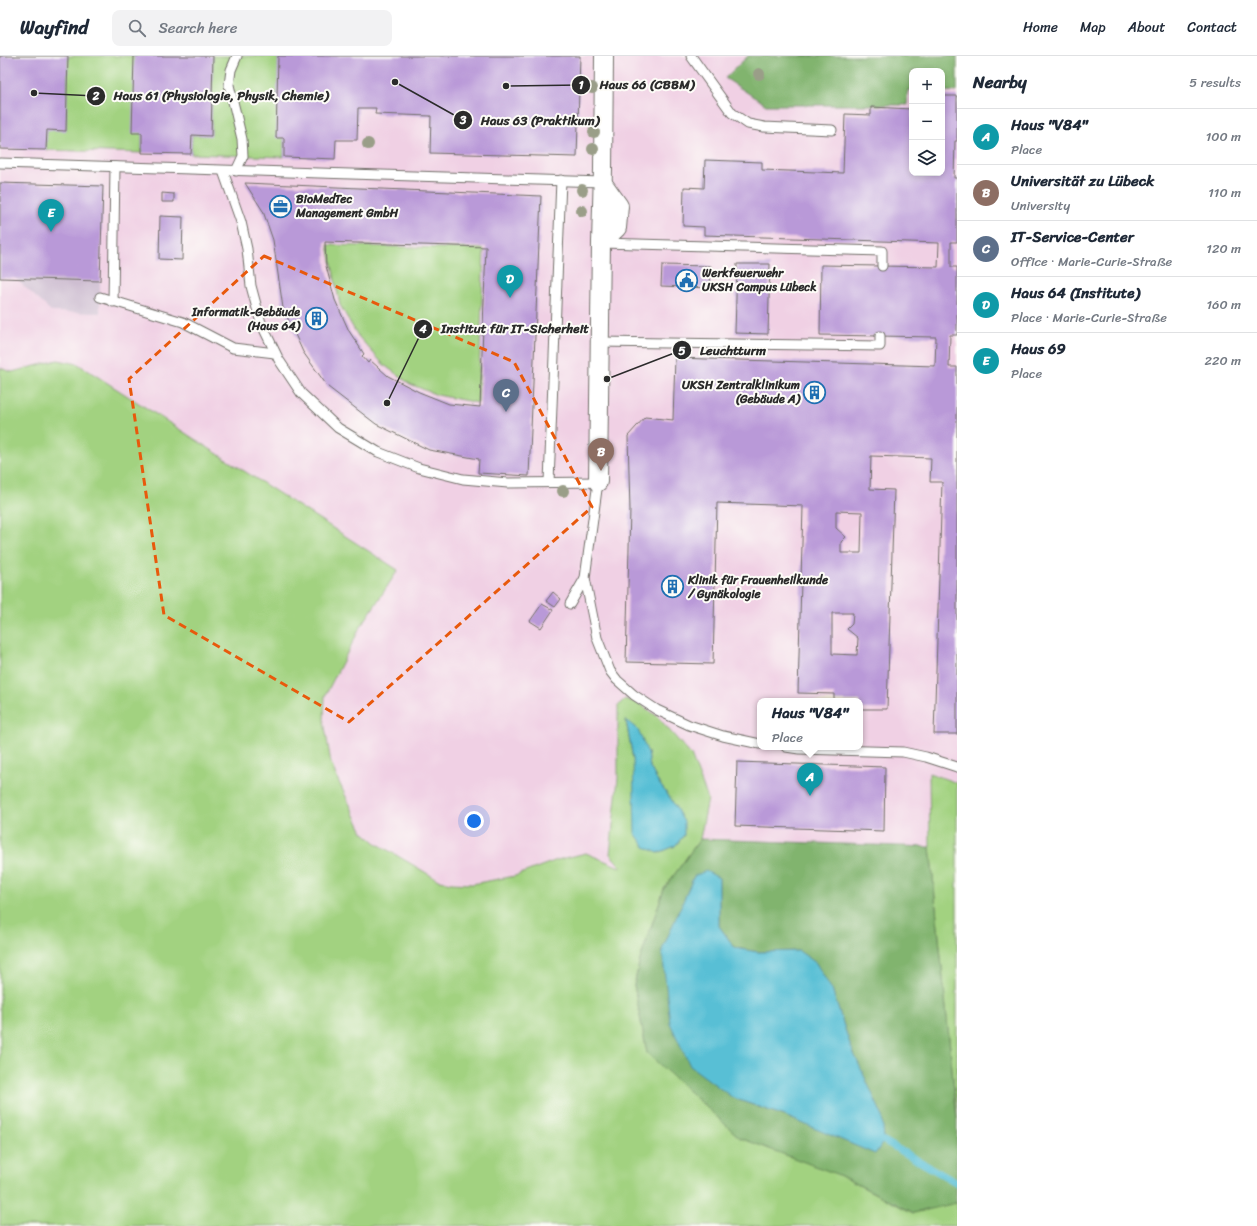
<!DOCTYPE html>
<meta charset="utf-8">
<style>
body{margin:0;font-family:Sriracha,sans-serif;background:#f2f2f3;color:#1f2937}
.controls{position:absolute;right:12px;top:12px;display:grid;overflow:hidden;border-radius:8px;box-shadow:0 2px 6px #0003}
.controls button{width:36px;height:36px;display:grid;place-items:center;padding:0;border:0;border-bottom:1px solid #e0e1e3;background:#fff;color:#1f2937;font:20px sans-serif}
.you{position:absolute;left:474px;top:765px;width:14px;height:14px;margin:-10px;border:3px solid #fff;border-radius:50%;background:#1a73e8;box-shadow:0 0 0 6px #1a73e833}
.badge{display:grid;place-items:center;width:26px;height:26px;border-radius:50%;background:#1f6fb2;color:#fff;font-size:13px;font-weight:700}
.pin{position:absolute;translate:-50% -33px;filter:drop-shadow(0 1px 2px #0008)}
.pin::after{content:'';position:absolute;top:21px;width:14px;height:12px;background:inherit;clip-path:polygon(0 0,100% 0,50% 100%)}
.popup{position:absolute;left:757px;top:642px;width:106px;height:52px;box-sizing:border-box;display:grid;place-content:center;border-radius:8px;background:#fff;filter:drop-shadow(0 1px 3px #0005);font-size:13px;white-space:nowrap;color:#747a83}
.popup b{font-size:15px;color:#1f2937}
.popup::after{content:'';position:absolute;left:50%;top:100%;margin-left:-8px;border:8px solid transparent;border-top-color:#fff}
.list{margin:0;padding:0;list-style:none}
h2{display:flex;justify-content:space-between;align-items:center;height:52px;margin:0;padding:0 16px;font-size:17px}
h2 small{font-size:13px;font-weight:400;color:#747a83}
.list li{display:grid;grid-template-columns:26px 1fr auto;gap:12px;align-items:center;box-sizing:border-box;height:56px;padding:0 16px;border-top:1px solid #e0e1e3}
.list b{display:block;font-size:15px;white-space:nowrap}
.list p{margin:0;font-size:13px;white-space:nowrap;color:#747a83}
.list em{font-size:13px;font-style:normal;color:#747a83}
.icon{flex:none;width:22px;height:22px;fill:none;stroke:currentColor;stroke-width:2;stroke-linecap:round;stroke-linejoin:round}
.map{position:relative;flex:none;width:957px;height:1170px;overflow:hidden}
header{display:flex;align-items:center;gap:24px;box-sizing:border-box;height:56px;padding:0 20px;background:#fff;border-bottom:1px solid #e0e1e3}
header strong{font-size:19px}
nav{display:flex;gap:22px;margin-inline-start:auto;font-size:14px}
.search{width:280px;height:36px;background:#f2f2f3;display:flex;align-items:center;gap:10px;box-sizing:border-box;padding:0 14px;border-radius:8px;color:#747a83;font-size:15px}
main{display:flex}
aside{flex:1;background:#fff}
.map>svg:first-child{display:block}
.built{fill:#f0d0e4;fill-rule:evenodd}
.industrial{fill:#cebed1}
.green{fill:#a2d280;stroke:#667e56;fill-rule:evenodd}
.forest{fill:#81b46e;stroke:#56704c;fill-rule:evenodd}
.water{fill:#58bfd5;stroke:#427580}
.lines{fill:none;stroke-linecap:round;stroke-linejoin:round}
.stream{stroke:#58bfd5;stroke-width:7}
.building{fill:#b999d8;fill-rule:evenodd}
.service-casing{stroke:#726f69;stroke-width:11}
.minor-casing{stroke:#726f69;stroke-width:20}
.service{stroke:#fff;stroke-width:9}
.minor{stroke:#fff;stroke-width:18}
.tree{fill:#9a9e88}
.marked{fill:none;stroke:#e8590c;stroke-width:3;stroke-dasharray:8 5;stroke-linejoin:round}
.labels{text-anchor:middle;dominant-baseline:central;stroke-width:4;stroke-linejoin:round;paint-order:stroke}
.poi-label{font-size:12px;font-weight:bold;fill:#2b2b2b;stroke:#fdfcf7;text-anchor:start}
.leader{fill:none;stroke:#2b2b2b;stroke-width:1.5}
.callout-dot{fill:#2b2b2b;stroke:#fdfcf7;stroke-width:1.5}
.mark-label{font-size:12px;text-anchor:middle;font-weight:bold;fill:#fff}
.callout-label{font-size:13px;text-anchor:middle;font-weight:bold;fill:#2b2b2b;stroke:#fdfcf7;stroke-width:4;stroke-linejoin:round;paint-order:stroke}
</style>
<header>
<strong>Wayfind</strong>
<div class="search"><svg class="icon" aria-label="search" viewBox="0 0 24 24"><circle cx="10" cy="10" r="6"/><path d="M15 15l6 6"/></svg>Search here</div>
<nav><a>Home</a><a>Map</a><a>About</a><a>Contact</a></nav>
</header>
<main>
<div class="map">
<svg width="957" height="1170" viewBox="0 0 957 1170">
<rect width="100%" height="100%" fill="#fdfcf7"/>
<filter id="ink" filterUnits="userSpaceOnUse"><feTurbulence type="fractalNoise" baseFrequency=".025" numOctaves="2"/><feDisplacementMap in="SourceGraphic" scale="8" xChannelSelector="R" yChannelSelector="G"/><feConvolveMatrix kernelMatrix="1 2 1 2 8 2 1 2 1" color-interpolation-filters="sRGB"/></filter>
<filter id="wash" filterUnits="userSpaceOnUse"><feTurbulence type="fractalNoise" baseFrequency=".012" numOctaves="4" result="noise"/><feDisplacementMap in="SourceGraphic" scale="16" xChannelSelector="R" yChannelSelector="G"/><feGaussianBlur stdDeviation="0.9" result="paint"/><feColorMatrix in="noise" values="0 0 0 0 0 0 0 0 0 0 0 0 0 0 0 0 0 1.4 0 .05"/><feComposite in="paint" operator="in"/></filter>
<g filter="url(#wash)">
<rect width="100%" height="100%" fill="#f6eedc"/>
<path class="built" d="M0 0H957V727L929 717 930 791 700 783 622 813 585 797 557 804 515 820 472 828 440 825 376 787 363 776 337 722 331 707 324 664 325 640 360 572 398 514 58 304 12 316 0 312ZM912 15H942V117H912ZM760 645H860V691H760Z"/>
<path class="industrial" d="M15 222 100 225V257L52 256Z"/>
<g class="green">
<path d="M68 0H134L142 77V97L46 94 47 74H66Z"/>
<path d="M213 0H278L284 82V101L191 98 192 79H211Z"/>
<path d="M328 189 484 193 478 347 437 339 410 328 384 309 358 280 340 249Z"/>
<path d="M58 304 78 308 398 514 360 572 325 640 324 665 331 707 337 722 363 776 376 787 440 825 452 827 472 828 515 820 557 804 586 797 622 812 610 798 618 722V650L625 643 640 648 657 660 691 699 708 743 700 783 664 833 640 904 634 929 647 997 839 1119 913 1157 957 1146V1170H0V312L12 316ZM626 665 648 696 650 711 658 726 671 743 684 779 675 790 658 797 633 703Z"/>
<path d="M929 717 957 727V1063L930 791Z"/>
</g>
<g class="forest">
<path d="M748 0H957V36L942 35V15H912V34H908L907 49H766L725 22Z"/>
<path d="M700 783 930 791 957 1063 956 1147 914 1157 839 1119 740 1082 647 997 634 929 640 904 664 833ZM694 820 719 822V870L735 892 758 896 799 895 832 934 851 991 823 1075 785 1060 733 1042 686 840Z"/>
</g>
<g class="water">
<path d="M626 664 638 674 648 697 650 711 658 726 671 743 684 766V779L675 790 658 797 645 791 635 777 633 703Z"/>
<path d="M706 815 719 822V870L735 892 758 896 799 895 816 907 832 934 851 991 882 1059 884 1085 875 1098 785 1060 733 1042 690 1010 670 967 662 894 694 820Z"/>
</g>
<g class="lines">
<path class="stream" d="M884 1085 957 1127"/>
</g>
<g id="blocks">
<g class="building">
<path d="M0 0H68L66 75 47 74 46 94 0 93Z"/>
<path d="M134 0H213L211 80 192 79 191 98 142 97V77H132Z"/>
<path d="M278 0H580L577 101 430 97 431 60 375 58 376 52H358L357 84H336L335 103 284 101V82H276Z"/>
<path d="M942 40H957V85H955L954 122H957V186H951V211H957V279H950L949 311H957V678H934L942 426H930L931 402 871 400 870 433 894 434 887 653H860V645H834V638L798 637 803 450 717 447 713 608 626 606 630 454 628 380 645 361 673 364 675 302 935 310 936 281 820 279 821 209 938 211 939 187 704 179V171L683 170 684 131 704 132 705 104 762 106V114L843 117 845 58 871 59V51L912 53V117H942ZM836 455 862 456 861 497H841V486L846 481 836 472ZM832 557H853L852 568 847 573 858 582 857 599 832 598Z"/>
<path d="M0 127 103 130 100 225 0 222Z"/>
<path d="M245 127 541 140 529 420 478 417 479 403 429 394 376 368 328 331 303 296 283 252 273 184 263 155ZM325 186 486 191 480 351 449 348 419 336 388 320 370 304 368 307 362 300 364 298 349 275 335 244 326 210Z"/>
<path d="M162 137 174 138V146H162Z"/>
<path d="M160 160 183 161 182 204 159 203Z"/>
<path d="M737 208H770L768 278 735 277Z"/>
<path d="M662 209 711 210 710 232 661 230Z"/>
<path d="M553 536 561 543 555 551 546 545Z"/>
<path d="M542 548 553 554 541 572 530 565Z"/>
<path d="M737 706 885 711 884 775 735 770Z"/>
</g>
</g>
</g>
<g filter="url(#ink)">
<use href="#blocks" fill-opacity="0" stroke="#726f69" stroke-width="1"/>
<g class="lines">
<defs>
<g id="service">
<path d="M691 0 732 57 748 68 764 71 832 74"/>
<path d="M0 107 602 126"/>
<path d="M223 115 241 166 247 193 251 230 261 267 279 304 301 337 338 372 378 396 419 412 463 423 508 427 598 426 585 522 597 582 610 615 617 624 634 639 657 654 689 669 723 680 760 688"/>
<path d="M236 115 243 100 242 83 229 29 231 14 237 0"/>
<path d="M602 187 882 195V210"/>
<path d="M100 241 183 266 233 292 275 297"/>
<path d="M113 246 115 111"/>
<path d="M600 286 880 290V280"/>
<path d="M549 426 561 124"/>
<path d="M570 548 585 522"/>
<path d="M786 691 799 693 903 696 926 701 957 711"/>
</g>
<g id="minor">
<path d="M601 187 617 172 619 150 602 126"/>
<path d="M598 426 601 187 603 113 604 0"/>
</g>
</defs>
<use href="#service" class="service-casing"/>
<use href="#minor" class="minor-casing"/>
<use href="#service" class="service"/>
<use href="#minor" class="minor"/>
</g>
<g class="tree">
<circle cx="759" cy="18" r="6"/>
<circle cx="592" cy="32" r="6"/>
<circle cx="594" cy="76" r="6"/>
<circle cx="368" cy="88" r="6"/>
<circle cx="593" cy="93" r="6"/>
<circle cx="582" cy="134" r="6"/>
<circle cx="582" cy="155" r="6"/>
<circle cx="563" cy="435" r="6"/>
</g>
</g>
<path class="marked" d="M264 200 514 306 592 451 349 666 164 559 129 323Z"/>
<defs>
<symbol id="office-ring" viewBox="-11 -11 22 22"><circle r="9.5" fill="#fdfcf7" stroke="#1f6fb2" stroke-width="1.5"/><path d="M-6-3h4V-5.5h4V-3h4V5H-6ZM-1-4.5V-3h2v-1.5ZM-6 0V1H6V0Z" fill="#1f6fb2"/></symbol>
<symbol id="civic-ring" viewBox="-11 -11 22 22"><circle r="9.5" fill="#fdfcf7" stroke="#1f6fb2" stroke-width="1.5"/><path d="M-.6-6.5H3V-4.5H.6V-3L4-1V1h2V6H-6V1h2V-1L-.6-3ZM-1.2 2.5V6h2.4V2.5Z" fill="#1f6fb2"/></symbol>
<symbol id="building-ring" viewBox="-11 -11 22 22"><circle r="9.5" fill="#fdfcf7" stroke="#1f6fb2" stroke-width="1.5"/><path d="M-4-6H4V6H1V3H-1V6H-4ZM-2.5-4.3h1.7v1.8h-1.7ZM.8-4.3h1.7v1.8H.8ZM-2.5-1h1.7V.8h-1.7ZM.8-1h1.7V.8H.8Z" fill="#1f6fb2"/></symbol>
</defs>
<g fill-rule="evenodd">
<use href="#office-ring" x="268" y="138" width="25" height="25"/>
<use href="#civic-ring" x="674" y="212" width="25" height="25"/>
<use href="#building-ring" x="304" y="250" width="25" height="25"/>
<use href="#building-ring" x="802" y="324" width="25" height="25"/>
<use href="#building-ring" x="660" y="518" width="25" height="25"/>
</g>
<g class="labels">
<g class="poi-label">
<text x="296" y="143">BioMedTec<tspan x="296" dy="14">Management GmbH</tspan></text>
<text x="702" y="217">Werkfeuerwehr<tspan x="702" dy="14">UKSH Campus Lübeck</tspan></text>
<text x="300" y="256" text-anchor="end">Informatik-Gebäude<tspan x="300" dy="14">(Haus 64)</tspan></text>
<text x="800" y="329" text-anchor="end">UKSH Zentralklinikum<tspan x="800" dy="14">(Gebäude A)</tspan></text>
<text x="688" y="524">Klinik für Frauenheilkunde<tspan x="688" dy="14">/ Gynäkologie</tspan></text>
</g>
</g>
<path class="leader" d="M506 30L581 29M34 37L96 40M395 26L463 64M387 347L423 273M607 323L682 294"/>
<g class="callout-dot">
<circle cx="506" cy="30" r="4"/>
<circle cx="34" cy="37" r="4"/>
<circle cx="395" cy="26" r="4"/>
<circle cx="387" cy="347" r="4"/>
<circle cx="607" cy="323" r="4"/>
<circle cx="581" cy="29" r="10"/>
<circle cx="96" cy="40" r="10"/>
<circle cx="463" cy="64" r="10"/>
<circle cx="423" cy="273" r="10"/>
<circle cx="682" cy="294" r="10"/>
</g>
<g class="mark-label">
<text x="581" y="33">1</text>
<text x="96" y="44">2</text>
<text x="463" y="68">3</text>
<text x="423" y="277">4</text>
<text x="682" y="299">5</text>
</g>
<g class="callout-label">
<text x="647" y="33">Haus 66 (CBBM)</text>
<text x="221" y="44">Haus 61 (Physiologie, Physik, Chemie)</text>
<text x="540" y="69">Haus 63 (Praktikum)</text>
<text x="515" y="277">Institut für IT-Sicherheit</text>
<text x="733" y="299">Leuchtturm</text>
</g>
</svg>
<div class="controls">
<button>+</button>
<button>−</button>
<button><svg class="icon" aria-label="layers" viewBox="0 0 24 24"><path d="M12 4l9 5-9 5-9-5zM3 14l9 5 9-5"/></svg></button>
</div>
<div class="you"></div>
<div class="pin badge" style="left:810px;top:740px;background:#0f9aa8">A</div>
<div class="popup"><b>Haus &quot;V84&quot;</b>Place</div>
<div class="pin badge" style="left:601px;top:415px;background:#8d6e63">B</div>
<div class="pin badge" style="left:506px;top:356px;background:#5c6f8a">C</div>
<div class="pin badge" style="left:510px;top:242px;background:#0f9aa8">D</div>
<div class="pin badge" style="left:51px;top:176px;background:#0f9aa8">E</div>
</div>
<aside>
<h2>Nearby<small>5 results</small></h2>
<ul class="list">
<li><span class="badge" style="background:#0f9aa8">A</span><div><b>Haus &quot;V84&quot;</b><p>Place</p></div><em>100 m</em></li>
<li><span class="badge" style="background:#8d6e63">B</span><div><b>Universität zu Lübeck</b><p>University</p></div><em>110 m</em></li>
<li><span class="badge" style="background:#5c6f8a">C</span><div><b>IT-Service-Center</b><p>Office · Marie-Curie-Straße</p></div><em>120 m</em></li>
<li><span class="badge" style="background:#0f9aa8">D</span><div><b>Haus 64 (Institute)</b><p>Place · Marie-Curie-Straße</p></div><em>160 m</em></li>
<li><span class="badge" style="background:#0f9aa8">E</span><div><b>Haus 69</b><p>Place</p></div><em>220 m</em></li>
</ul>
</aside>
</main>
